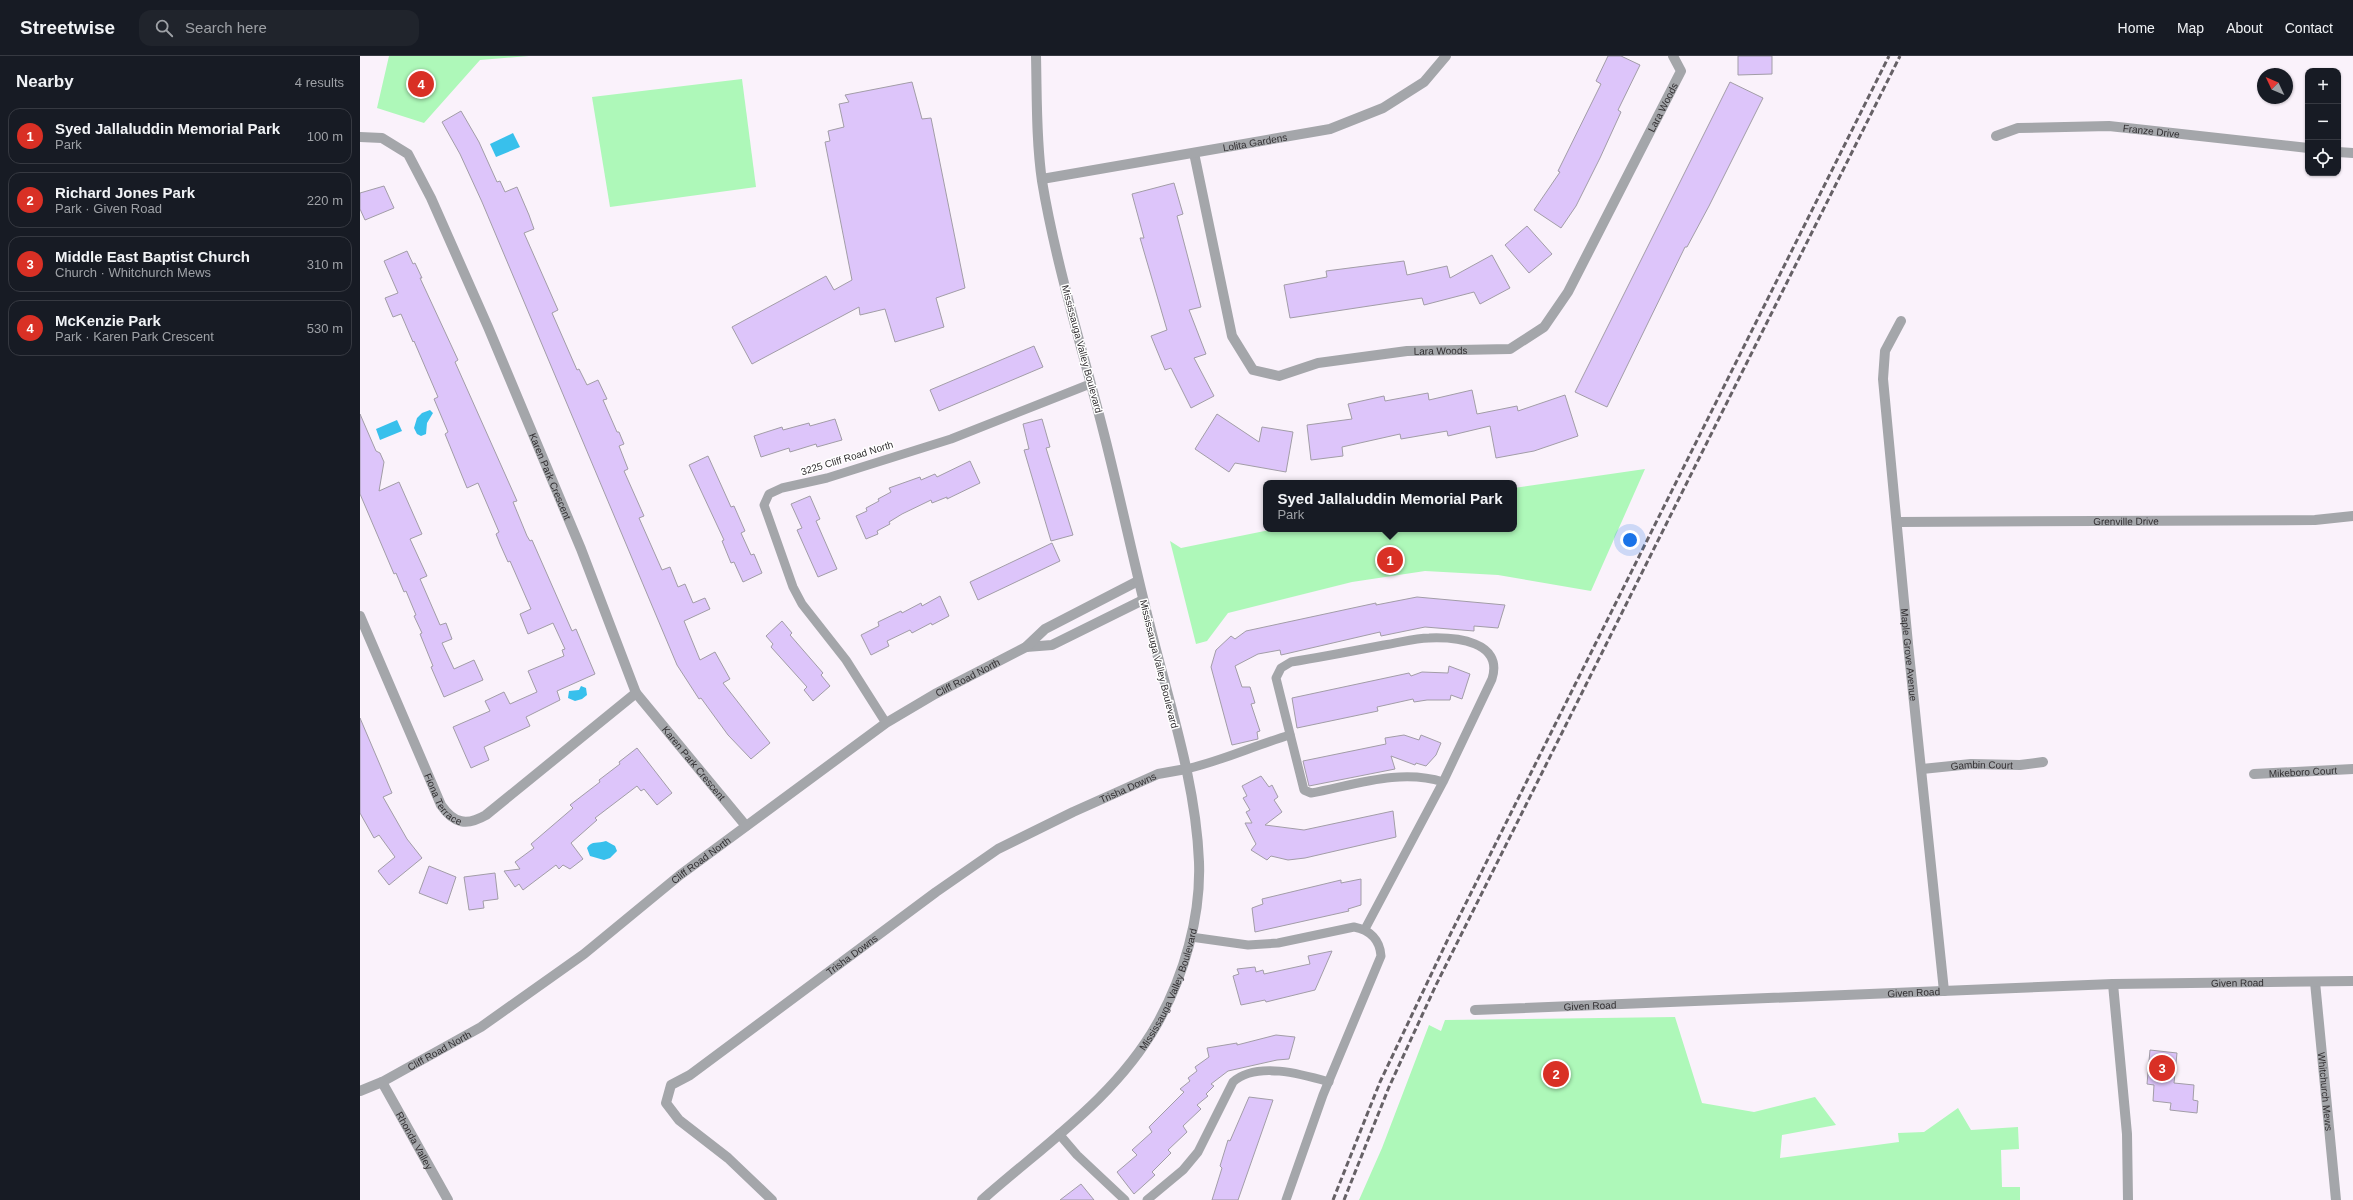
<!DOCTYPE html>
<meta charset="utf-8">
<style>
body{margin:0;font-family:Arial,sans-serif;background:#20242c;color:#f1f3f6}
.controls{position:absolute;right:12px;top:12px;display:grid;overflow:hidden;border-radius:8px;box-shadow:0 1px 3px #0004}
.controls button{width:36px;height:36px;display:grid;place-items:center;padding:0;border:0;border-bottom:1px solid #363941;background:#171b24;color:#f1f3f6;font:20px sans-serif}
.compass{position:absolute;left:1897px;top:12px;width:36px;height:36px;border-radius:50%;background:#171b24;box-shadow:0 1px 3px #0004;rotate:314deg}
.you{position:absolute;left:1270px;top:484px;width:14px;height:14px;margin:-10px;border:3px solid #fff;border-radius:50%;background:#1a73e8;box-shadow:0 0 0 6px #1a73e833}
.badge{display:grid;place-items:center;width:26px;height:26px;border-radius:50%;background:#d93025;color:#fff;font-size:13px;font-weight:700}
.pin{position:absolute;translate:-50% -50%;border:2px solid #fff;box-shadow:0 1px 4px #0006}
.popup{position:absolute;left:903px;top:424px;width:254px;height:52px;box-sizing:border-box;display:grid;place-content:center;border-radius:8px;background:#171b24;filter:drop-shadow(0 1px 3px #0005);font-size:13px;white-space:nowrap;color:#9ea1a6}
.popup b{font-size:15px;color:#f1f3f6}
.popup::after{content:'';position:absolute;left:50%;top:100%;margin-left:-8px;border:8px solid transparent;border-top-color:#171b24}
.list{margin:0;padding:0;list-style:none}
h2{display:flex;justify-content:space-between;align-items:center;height:52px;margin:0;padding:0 16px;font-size:17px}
h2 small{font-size:13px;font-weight:400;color:#9ea1a6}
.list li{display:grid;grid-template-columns:26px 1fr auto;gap:12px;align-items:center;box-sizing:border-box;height:56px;margin:0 8px 8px;padding:0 8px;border:1px solid #363941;border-radius:12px}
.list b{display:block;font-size:15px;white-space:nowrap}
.list p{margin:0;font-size:13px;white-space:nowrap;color:#9ea1a6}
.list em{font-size:13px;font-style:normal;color:#9ea1a6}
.icon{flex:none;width:22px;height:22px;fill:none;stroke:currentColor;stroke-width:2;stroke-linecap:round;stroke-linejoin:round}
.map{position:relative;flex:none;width:1993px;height:1144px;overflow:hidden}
header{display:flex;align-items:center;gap:24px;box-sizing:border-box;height:56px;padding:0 20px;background:#171b24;border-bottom:1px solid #363941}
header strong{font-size:19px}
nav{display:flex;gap:22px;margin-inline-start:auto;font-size:14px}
.search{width:280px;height:36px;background:#20242c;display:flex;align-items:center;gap:10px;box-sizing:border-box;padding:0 14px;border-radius:12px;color:#9ea1a6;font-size:15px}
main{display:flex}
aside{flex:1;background:#171b24}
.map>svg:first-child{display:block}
.green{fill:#aef8b9}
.water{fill:#38c0ec}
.building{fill:#ddc5fa;stroke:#a29da7}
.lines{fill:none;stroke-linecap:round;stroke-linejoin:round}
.service{stroke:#a4a6aa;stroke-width:9}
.minor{stroke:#a4a6aa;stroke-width:10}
.tertiary{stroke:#a4a6aa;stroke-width:10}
.rail{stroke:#666166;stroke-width:3;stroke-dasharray:6 3;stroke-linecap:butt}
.labels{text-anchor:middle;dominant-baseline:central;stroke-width:3;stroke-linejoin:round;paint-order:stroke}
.street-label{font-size:10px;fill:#322f32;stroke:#fff}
</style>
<header>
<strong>Streetwise</strong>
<div class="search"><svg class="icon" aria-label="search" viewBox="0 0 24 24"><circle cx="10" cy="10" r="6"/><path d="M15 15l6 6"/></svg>Search here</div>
<nav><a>Home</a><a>Map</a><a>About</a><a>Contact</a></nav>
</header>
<main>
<aside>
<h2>Nearby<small>4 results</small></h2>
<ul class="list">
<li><span class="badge">1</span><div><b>Syed Jallaluddin Memorial Park</b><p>Park</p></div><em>100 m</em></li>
<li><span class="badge">2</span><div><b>Richard Jones Park</b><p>Park · Given Road</p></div><em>220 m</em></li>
<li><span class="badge">3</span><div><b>Middle East Baptist Church</b><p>Church · Whitchurch Mews</p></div><em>310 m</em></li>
<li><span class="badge">4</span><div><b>McKenzie Park</b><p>Park · Karen Park Crescent</p></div><em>530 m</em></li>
</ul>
</aside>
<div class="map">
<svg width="1993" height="1144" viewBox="0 0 1993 1144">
<rect width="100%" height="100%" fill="#faf2fb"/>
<g class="green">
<path d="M29 0H169L120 4 64 67 17 52Z"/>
<path d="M382 23 396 131 250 151 232 41Z"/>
<path d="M1285 413 1231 535 1138 519 1065 515 992 526 868 557 847 585 836 588 810 485 821 492 914 473H1154V432Z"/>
<path d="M1315 961 1342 1047 1394 1056 1455 1041 1476 1069 1422 1079 1420 1102 1539 1086 1538 1077 1564 1076 1598 1052 1611 1074 1658 1071 1659 1093 1641 1094 1642 1131H1660V1144H999L1022 1092 1069 969 1081 975 1085 964Z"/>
</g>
<g class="water">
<path d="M153 77 160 91 136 101 130 88Z"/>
<path d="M70 354 73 357 67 367 66 378 61 380 57 378 54 372 57 362 62 357Z"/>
<path d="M37 364 42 375 20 384 16 373Z"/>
<path d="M221 630 226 632 227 639 222 643 215 645 208 642 209 635 219 634Z"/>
<path d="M246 785 255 790 257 795 250 802 244 804 230 800 227 792C232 784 238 788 246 785Z"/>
</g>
<g class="building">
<path d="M1248 0H1261L1280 9 1258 54 1261 56 1240 102 1216 150 1201 172 1174 154 1200 116 1198 115 1241 28 1236 25Z"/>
<path d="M1378 0H1412V18L1378 19Z"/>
<path d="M552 26 562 63 571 62 605 232 576 242 584 271 535 286 525 253 500 259 499 251 392 308 372 271 466 220 474 234 492 224 465 86 470 85 468 75 484 71 479 48 489 46 485 39Z"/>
<path d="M1370 26 1403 42 1349 150 1327 191H1325L1247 351 1215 336Z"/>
<path d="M101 55 119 86 137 126 140 125 145 136 157 131 169 159 174 173 164 177 198 254 192 257 217 314 219 313 227 329 238 324 247 343 243 344 257 376H259L264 388 259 390 268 413 264 415 284 460 279 462 302 514 310 511 318 531 325 528 333 547 345 542 350 553 324 565 340 604 355 596 370 623 363 627 410 687 391 703 368 679 341 642 339 643 317 609 122 146 100 98 82 66Z"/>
<path d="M814 127 823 158 817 160 841 251 829 254 846 298 834 302 854 340 831 352 811 312 805 314 791 280 807 274 780 182H784L772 138Z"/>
<path d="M24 130 34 152 5 164 0 153V137Z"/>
<path d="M1167 170 1192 198 1169 217 1145 189Z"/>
<path d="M47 195 53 208 55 207 62 222H60L98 304 95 306 157 445 153 446 167 480 170 485 172 484 212 575 216 573 235 618 197 635 200 644 166 661 170 670 124 691 129 704 111 712 93 671 130 655 125 645 144 636 150 648 177 636 168 615 204 600 202 594 205 593 193 567 168 578 160 558 171 553 150 505 148 506 140 488 136 478 139 476 118 427 107 432 85 378 88 376 74 343 78 341 54 285 53 286 41 258 33 261 25 242 38 237 24 205Z"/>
<path d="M1132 199 1150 232 1120 248 1114 236 1064 249 1062 242 930 262 924 229 967 221 966 215 1044 205 1047 219 1087 210 1090 222Z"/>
<path d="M674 290 683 311 579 355 570 334Z"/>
<path d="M1112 334 1117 358 1157 350 1158 355 1205 339 1218 380 1174 395 1136 402 1130 370 1088 380 1087 375 1041 383 1040 378 982 391 983 400 951 404 947 369 992 363 988 348 1024 340 1025 345 1068 337 1069 344Z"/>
<path d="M0 358 16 395 20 397 24 406 19 435 39 426 62 478 50 483 67 520 60 523 80 569 86 567 92 583 82 587 94 613 114 604 123 624 84 641 71 611 73 610 60 578 62 577 54 560 56 559 46 535 44 536 36 517 34 518 0 438Z"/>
<path d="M857 358 899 386 902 371 933 376 926 416 875 407 869 416 835 393Z"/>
<path d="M475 363 482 384 457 391 456 388 430 396 429 392 401 401 394 380 422 371 423 374 449 367 450 370Z"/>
<path d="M682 363 690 391 686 392 713 479 691 485 664 394 669 393 663 368Z"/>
<path d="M348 400 371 451 374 450 385 475 381 477 391 499 394 498 402 517 383 526 374 506 371 507 362 485 364 484 329 409Z"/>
<path d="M610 405 620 427 587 443V441L572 447 571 444 542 458 529 466 530 468 517 475 518 478 506 483 496 460 507 455 506 452 519 445 518 443 531 436 529 432 560 421 561 424 575 418 577 421Z"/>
<path d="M450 440 460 463 456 465 477 513 458 521 437 474 442 472 431 448Z"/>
<path d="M692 487 700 505 618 544 610 526Z"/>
<path d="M580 540 589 560 572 569 571 567 552 577 550 574 527 585 529 590 511 599 501 579 519 570 518 566 541 555 542 557 561 547 562 550Z"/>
<path d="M1057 541 1145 549 1138 572 1114 570V575L1065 571 1021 580 1020 576 921 599 920 594 898 598 875 610 882 631H890L895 647 891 648 900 675 897 676 898 683 872 689 851 611 856 594 871 580 875 583 886 575 1016 547V549Z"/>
<path d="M422 565 432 577 430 579 463 617 461 619 470 630 453 645 444 634 447 631 411 591 413 588 406 580Z"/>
<path d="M1089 610 1110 618 1102 643 1091 639 1090 644H1067L1054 646 1053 643 1017 651 1018 655 937 672 932 642 1049 617 1051 620 1062 616 1088 617Z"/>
<path d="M0 662 32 737 23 741 47 783 62 802 29 829 18 815 35 801 19 779 14 782 0 757Z"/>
<path d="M1044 679 1059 684 1061 679 1081 687 1076 699 1066 710 1056 707 1055 709 1031 700 1035 713 949 730 943 705 1026 688 1025 682Z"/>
<path d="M277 692 312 737 297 749 284 733 281 735 277 730 235 762 237 764 211 787 223 803 210 813 203 809 199 813 196 809 163 834 159 828 155 831 144 815 160 813 155 806 174 792 171 788 213 752 210 749 240 726 239 724 260 708 259 706Z"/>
<path d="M901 720 909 731 912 729 918 741 914 744 922 756 905 769 944 774 1033 755 1036 781 945 802 928 804 911 800 907 804 891 794 896 788 885 767H892L886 756 890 754 883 742 887 740 882 730Z"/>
<path d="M69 810 96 821 87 848 59 837Z"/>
<path d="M135 817 138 843 123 845 124 852 109 854 104 821Z"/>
<path d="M1001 823V849L988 853 989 855 895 876 892 852 903 848 902 843 981 824V827Z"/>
<path d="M972 895 955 934 906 946 905 944 881 949 873 920 879 918 877 913 895 911 896 916 903 914 904 918 950 908 948 900Z"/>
<path d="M916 979 935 981 929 1003 917 1004 868 1015 851 1028 854 1030 846 1038 848 1040 837 1049 841 1053 823 1070 827 1076 808 1094 811 1097 792 1116 795 1119 774 1138 757 1116 777 1099 772 1094 792 1076 789 1071 824 1036 820 1033 830 1025 828 1022 837 1015 835 1011 849 1001 847 992 877 987V989Z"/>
<path d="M1790 994 1817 997 1814 1027 1834 1029 1833 1044 1838 1045 1837 1057 1810 1054 1811 1047 1793 1045 1794 1029 1787 1028Z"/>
<path d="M889 1041 913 1044 878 1144H852L862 1112 860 1110 868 1084 870 1085Z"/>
<path d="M721 1128 734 1144H700Z"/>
</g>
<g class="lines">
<g class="service">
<path d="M526 667 486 604 442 548 433 531 404 449 409 438 422 432 467 422 591 383 730 328"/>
<path d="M826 713C862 705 895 689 930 679"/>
<path d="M1005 873 1083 726 1132 623C1144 585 1095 581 1069 582 1054 582 1039 587 1024 589 993 595 962 601 931 606L921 612 916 622 944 734 951 737C994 729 1041 712 1083 726"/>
<path d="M831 881 888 889 918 887 994 871C1010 874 1020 884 1021 900L963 1039 926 1144"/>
<path d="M699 1078 717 1099 765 1144"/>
<path d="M787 1144 823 1114 838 1096 873 1026C896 1005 942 1018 969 1026"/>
</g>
<g class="minor">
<path id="s1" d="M1636 80 1658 72 1749 70 1948 92"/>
<path id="s2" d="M0 81 22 82 48 98 71 142 128 271 221 493 276 637 386 770"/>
<path d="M1978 96 1993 97"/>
<path id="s3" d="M834 97 872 280 893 314 919 320 958 307 1047 295 1150 293 1184 271 1208 236 1321 15 1313 0"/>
<path id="s4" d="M682 123 970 73 1023 52 1064 26 1086 0"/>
<path id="s5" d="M1541 265 1525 295 1523 323 1548 588 1584 935"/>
<path id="s6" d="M1538 466 1955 464 1993 460"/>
<path id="s7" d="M0 560 81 749C94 768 107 770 126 759L276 637"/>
<path id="s8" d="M1562 713 1611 708 1660 709 1683 706"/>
<path id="s9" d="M1894 718 1993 713"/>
<path id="s10" d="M1955 926 1976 1144"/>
<path d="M1753 928 1767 1078 1768 1144"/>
<path id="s11" d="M1115 954 1753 928 1993 925"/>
<path id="s12" d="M22 1026 88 1144"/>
<path id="s13" d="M412 1144 368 1102 319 1064 306 1047 311 1029 330 1019 576 836 638 793 713 756 798 718 826 713"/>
</g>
<g class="tertiary">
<path d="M666 591 692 589 783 544"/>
<path id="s14" d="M0 1035 22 1026 121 971 224 898 320 819 526 667 575 638 666 591 685 573 778 525"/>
<path id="s15" d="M622 1144C684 1089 756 1041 797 968 824 920 841 861 839 806 836 728 810 650 791 574 774 508 760 440 743 374 722 291 696 209 682 125 676 84 677 41 676 0"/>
</g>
<g class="rail">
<path d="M973 1144 1020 1026 1088 883 1529 0"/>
<path d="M984 1144 1029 1031 1076 929 1540 0"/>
</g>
</g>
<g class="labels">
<g class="street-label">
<text stroke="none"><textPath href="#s3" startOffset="778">Lara Woods</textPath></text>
<text stroke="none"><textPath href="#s1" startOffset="157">Franze Drive</textPath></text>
<text stroke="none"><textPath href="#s4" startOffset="216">Lolita Gardens</textPath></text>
<text transform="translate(722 293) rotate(75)">Mississauga Valley Boulevard</text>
<text stroke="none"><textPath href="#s3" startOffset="418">Lara Woods</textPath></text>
<text transform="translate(487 402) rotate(-17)">3225 Cliff Road North</text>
<text stroke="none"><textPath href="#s2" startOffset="405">Karen Park Crescent</textPath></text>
<text stroke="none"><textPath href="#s6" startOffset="228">Grenville Drive</textPath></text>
<text stroke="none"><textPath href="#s5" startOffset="339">Maple Grove Avenue</textPath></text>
<text transform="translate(799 608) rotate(76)">Mississauga Valley Boulevard</text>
<text stroke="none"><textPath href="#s14" startOffset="737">Cliff Road North</textPath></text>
<text stroke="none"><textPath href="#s2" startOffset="729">Karen Park Crescent</textPath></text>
<text stroke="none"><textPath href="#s8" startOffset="60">Gambin Court</textPath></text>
<text stroke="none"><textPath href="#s9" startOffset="49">Mikeboro Court</textPath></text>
<text stroke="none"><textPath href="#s13" startOffset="710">Trisha Downs</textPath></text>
<text stroke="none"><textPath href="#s7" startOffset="202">Fiona Terrace</textPath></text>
<text stroke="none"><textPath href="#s14" startOffset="413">Cliff Road North</textPath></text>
<text stroke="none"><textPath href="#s13" startOffset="386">Trisha Downs</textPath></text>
<text stroke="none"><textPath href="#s11" startOffset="763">Given Road</textPath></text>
<text stroke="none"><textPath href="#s15" startOffset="286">Mississauga Valley Boulevard</textPath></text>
<text stroke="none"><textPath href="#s11" startOffset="439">Given Road</textPath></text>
<text stroke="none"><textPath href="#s11" startOffset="115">Given Road</textPath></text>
<text stroke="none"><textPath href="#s14" startOffset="89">Cliff Road North</textPath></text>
<text stroke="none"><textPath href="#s10" startOffset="110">Whitchurch Mews</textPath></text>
<text stroke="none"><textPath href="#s12" startOffset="67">Rhonda Valley</textPath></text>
</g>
</g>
</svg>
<div class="controls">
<button>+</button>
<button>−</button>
<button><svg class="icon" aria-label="locate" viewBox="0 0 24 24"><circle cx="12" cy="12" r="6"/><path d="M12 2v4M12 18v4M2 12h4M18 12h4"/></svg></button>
</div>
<svg class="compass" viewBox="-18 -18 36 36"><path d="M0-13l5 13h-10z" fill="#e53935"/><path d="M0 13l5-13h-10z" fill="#9ea1a6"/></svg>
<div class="you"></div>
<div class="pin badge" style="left:1030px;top:504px">1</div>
<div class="popup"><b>Syed Jallaluddin Memorial Park</b>Park</div>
<div class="pin badge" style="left:1196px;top:1018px">2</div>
<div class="pin badge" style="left:1802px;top:1012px">3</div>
<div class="pin badge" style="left:61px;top:28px">4</div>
</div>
</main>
